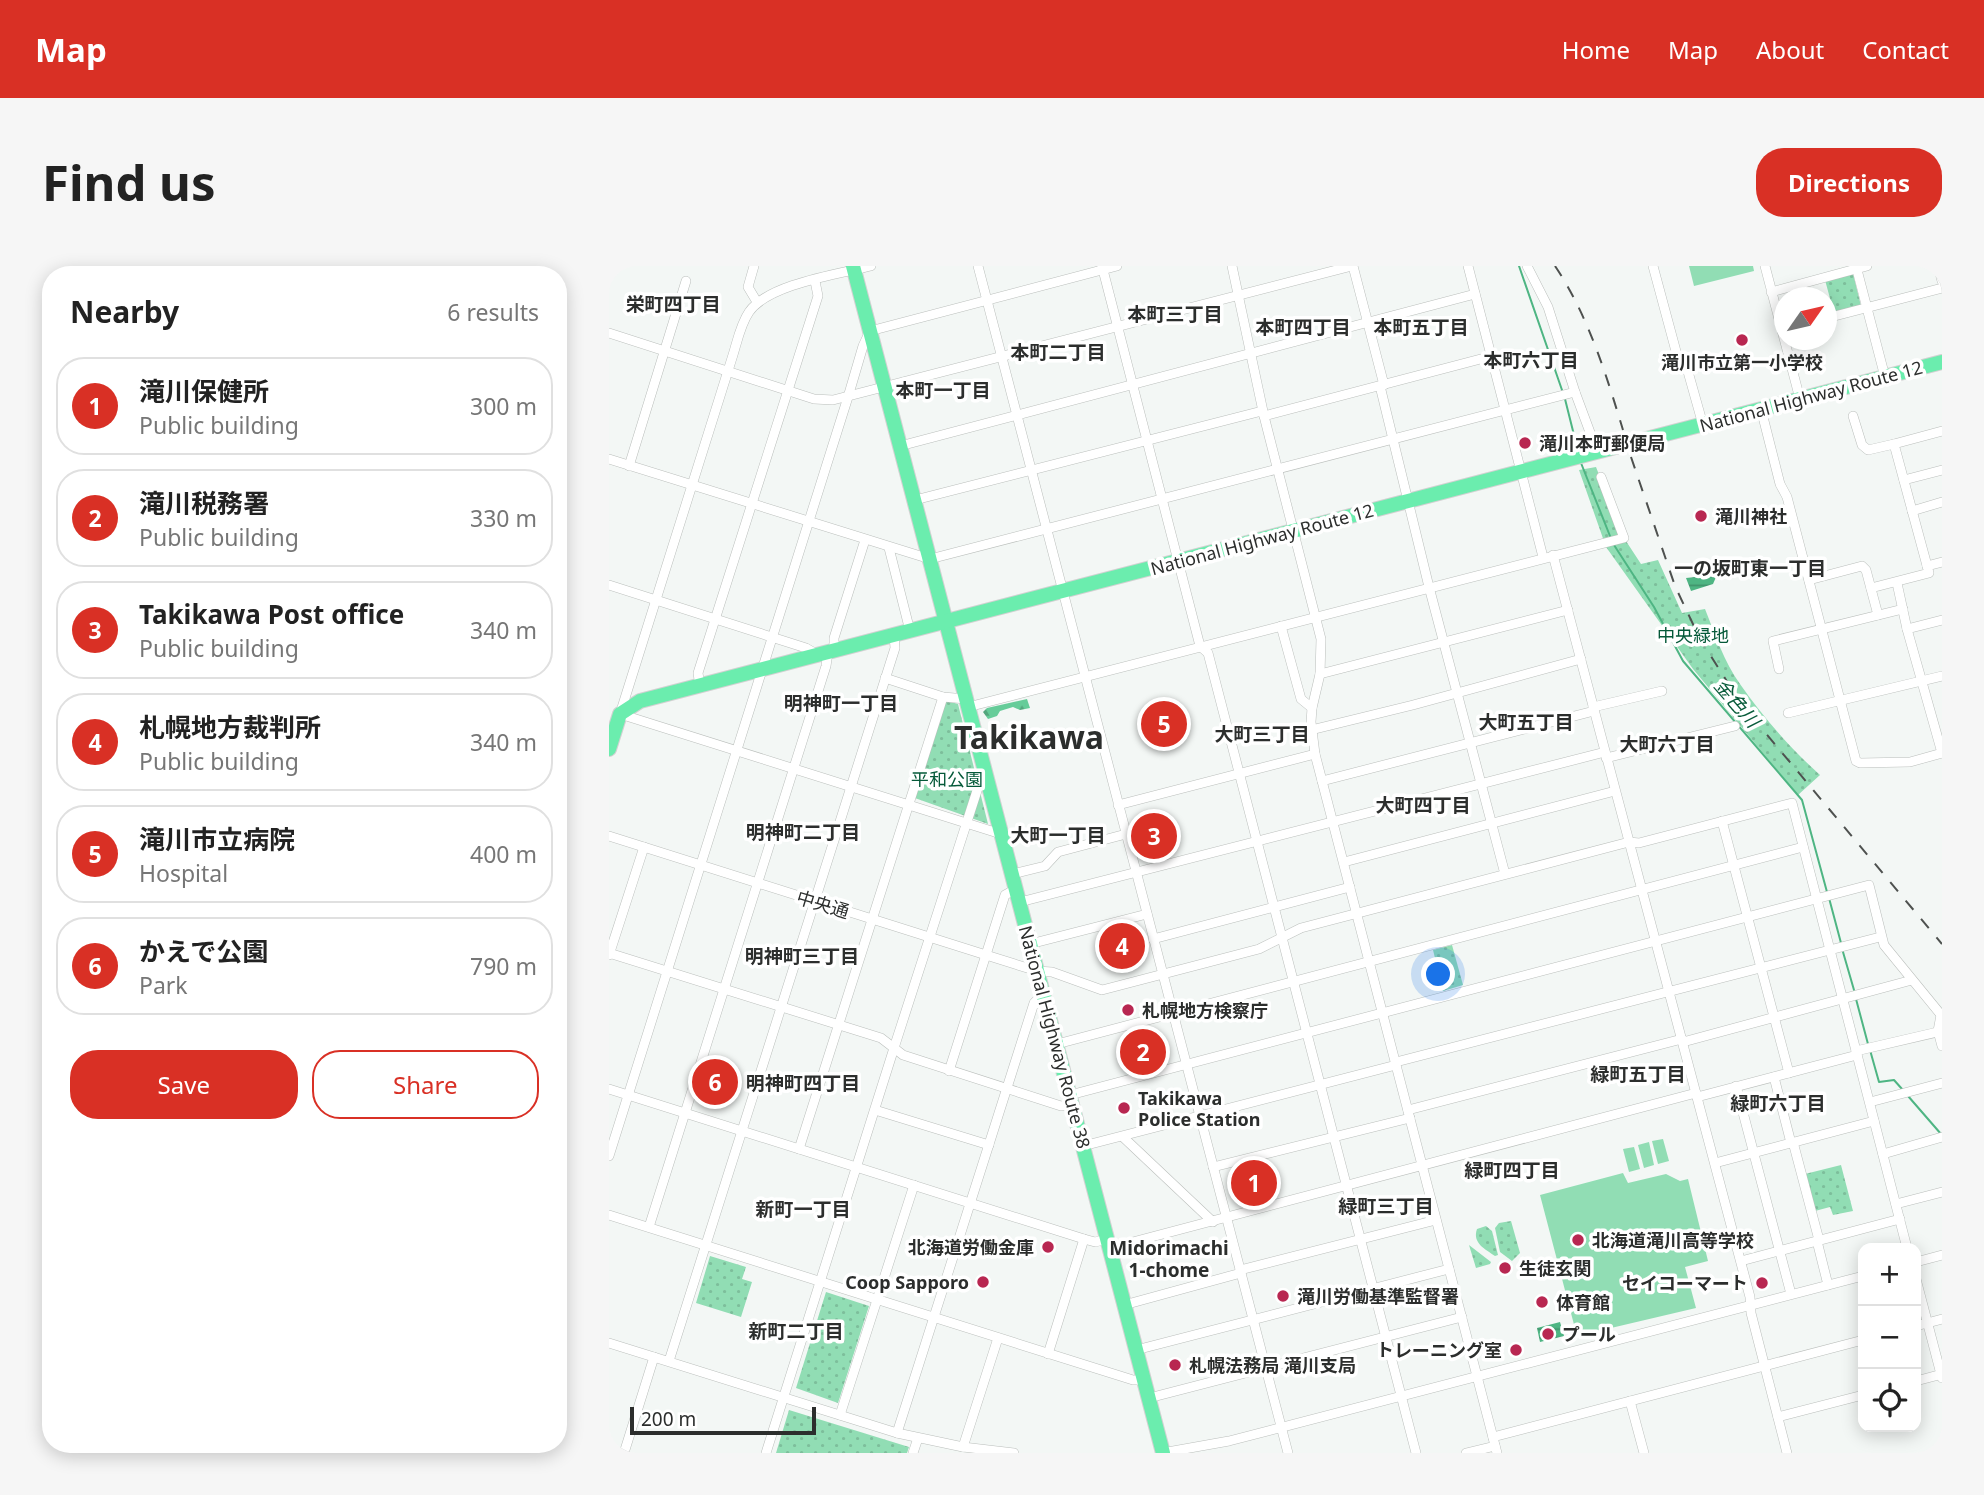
<!DOCTYPE html>
<meta charset="utf-8">
<style>
body{margin:0;font-family:"Noto Sans","Noto Sans JP",sans-serif;background:#f6f6f6;color:#222}
.controls{position:absolute;right:21px;bottom:21px;display:grid;overflow:hidden;border-radius:14px;box-shadow:0 4px 18px #0003}
.controls button{width:63px;height:63px;display:grid;place-items:center;padding:0;border:0;border-bottom:2px solid #e0e0e0;background:#fff;color:#222;font:35px sans-serif}
.compass{position:absolute;left:1165px;top:21px;width:63px;height:63px;border-radius:50%;background:#fff;box-shadow:0 4px 18px #0003;rotate:56deg}
.scale{position:absolute;left:21px;bottom:18px;width:186px;box-sizing:border-box;padding-left:7px;border:4px solid #2c2e2d;border-top:0;font-size:19px;line-height:24px;white-space:nowrap;color:#2c2e2d;-webkit-text-stroke:5px #fff;paint-order:stroke}
.you{position:absolute;left:830px;top:709px;width:24px;height:24px;margin:-18px;border:5px solid #fff;border-radius:50%;background:#1a73e8;box-shadow:0 0 0 10px #1a73e833}
.badge{display:grid;place-items:center;width:46px;height:46px;border-radius:50%;background:#d93025;color:#fff;font-size:23px;font-weight:700}
.pin{position:absolute;translate:-50% -50%;border:4px solid #fff;box-shadow:0 2px 7px #0006}
.list{margin:0;padding:0;list-style:none}
h2{display:flex;justify-content:space-between;align-items:center;height:91px;margin:0;padding:0 28px;font-size:30px}
h2 small{font-size:23px;font-weight:400;color:#767676}
.list li{display:grid;grid-template-columns:46px 1fr auto;gap:21px;align-items:center;box-sizing:border-box;height:98px;margin:0 14px 14px;padding:0 14px;border:2px solid #e0e0e0;border-radius:28px}
.list b{display:block;font-size:26px;white-space:nowrap}
.list p{margin:0;font-size:23px;white-space:nowrap;color:#767676}
.list em{font-size:23px;font-style:normal;color:#767676}
.actions{display:flex;gap:14px;padding:21px 28px}
.actions a{flex:1;padding:16px 0;border:2px solid #d93025;border-radius:28px;text-align:center;font-size:24px;color:#d93025}
.actions .main{background:#d93025;color:#fff}
.icon{flex:none;width:38px;height:38px;fill:none;stroke:currentColor;stroke-width:2;stroke-linecap:round;stroke-linejoin:round}
.map{position:relative;flex:none;width:1333px;height:1187px;overflow:hidden;border-radius:28px}
header{display:flex;align-items:center;gap:42px;box-sizing:border-box;height:98px;padding:0 35px;background:#d93025;color:#fff}
header strong{font-size:33px}
nav{display:flex;gap:38px;margin-inline-start:auto;font-size:24px}
.intro{display:flex;align-items:center;justify-content:space-between;box-sizing:border-box;height:168px;padding:0 42px}
h1{margin:0;font-size:49px}
.button{padding:18px 32px;border-radius:28px;background:#d93025;color:#fff;font-size:24px;font-weight:700}
main{display:flex;gap:42px;padding:0 42px}
aside{flex:1;background:#fff;border-radius:28px;box-shadow:0 4px 18px #0003}
.map>svg:first-child{display:block}
.grass{fill:url(#grass-dots)}
.forest{fill:url(#forest-firs)}
.pitch{fill:#91ddb4}
.water{fill:url(#water-rules)}
.lines{fill:none;stroke-linecap:round;stroke-linejoin:round}
.stream{stroke:#4eb583;stroke-width:2}
.minor-casing{stroke:#bbbfbc;stroke-width:10}
.highway-casing{stroke:#d1d1d1;stroke-width:16}
.minor{stroke:#fff;stroke-width:9}
.highway{stroke:#6bedae;stroke-width:14}
.rail{stroke:#4e514f;stroke-width:2;stroke-dasharray:12 12;stroke-linecap:butt}
.poi-dot{fill:#b82751;stroke:#fff;stroke-width:2.5}
.labels{text-anchor:middle;dominant-baseline:central;stroke-width:7;stroke-linejoin:round;paint-order:stroke}
.poi-label{font-size:18px;font-weight:bold;fill:#2c2e2d;stroke:#fff;text-anchor:start}
.street-label{font-size:18px;fill:#2c2e2d;stroke:#fff}
.park-label{font-size:18px;fill:#055939;stroke:#fff}
.neighbourhood-label{font-size:19px;font-weight:bold;fill:#2c2e2d;stroke:#fff}
.water-label{font-size:19px;font-style:italic;fill:#085b3a;stroke:#fff}
.town-label{font-size:32px;font-weight:bold;fill:#2c2e2d;stroke:#fff}
</style>
<header>
<strong>Map</strong>
<nav><a>Home</a><a>Map</a><a>About</a><a>Contact</a></nav>
</header>
<div class="intro"><h1>Find us</h1><a class="button">Directions</a></div>
<main>
<aside>
<h2>Nearby<small>6 results</small></h2>
<ul class="list">
<li><span class="badge">1</span><div><b>滝川保健所</b><p>Public building</p></div><em>300 m</em></li>
<li><span class="badge">2</span><div><b>滝川税務署</b><p>Public building</p></div><em>330 m</em></li>
<li><span class="badge">3</span><div><b>Takikawa Post office</b><p>Public building</p></div><em>340 m</em></li>
<li><span class="badge">4</span><div><b>札幌地方裁判所</b><p>Public building</p></div><em>340 m</em></li>
<li><span class="badge">5</span><div><b>滝川市立病院</b><p>Hospital</p></div><em>400 m</em></li>
<li><span class="badge">6</span><div><b>かえで公園</b><p>Park</p></div><em>790 m</em></li>
</ul>
<div class="actions"><a class="main">Save</a><a>Share</a></div>
</aside>
<div class="map">
<svg width="1333" height="1187" viewBox="0 0 1333 1187">
<defs>
<pattern id="grass-dots" width="8" height="8" patternUnits="userSpaceOnUse" patternTransform="scale(1.75)"><rect width="8" height="8" fill="#91ddb4"/><path d="M2 2h.1M6 6h.1" fill="none" stroke="#7dbe9b" stroke-width="1.8" stroke-linecap="round"/></pattern>
<pattern id="forest-firs" width="22" height="20" patternUnits="userSpaceOnUse" patternTransform="scale(1.75)"><rect width="22" height="20" fill="#6c9"/><path d="M5 1l3.5 6h-7zM16 11l3.5 6h-7z" fill="#54a67d"/></pattern>
<pattern id="water-rules" width="6" height="5" patternUnits="userSpaceOnUse" patternTransform="scale(1.75)"><rect width="6" height="5" fill="#4eb583"/><path d="M0 2.5h6" fill="none" stroke="#41946c"/></pattern>
</defs>
<rect width="100%" height="100%" fill="#f3f7f5"/>
<g class="grass">
<path d="M1244 7 1252 40 1225 47 1216 14Z"/>
<path d="M987 201 1015 272 1032 298 1049 294 1073 347 1096 343C1106 368 1115 396 1131 418 1153 450 1182 483 1211 509L1189 529 1084 403 997 281 970 204Z"/>
<path d="M335 434 349 438 379 558 303 531Z"/>
<path d="M843 679 854 719 834 725 824 684Z"/>
<path d="M97 798 124 806 116 834 89 825Z"/>
<path d="M1232 899 1244 945 1224 949 1221 941 1206 945 1196 908Z"/>
<path d="M902 955 911 987 903 995 891 986 886 962 890 957Z"/>
<path d="M877 960 883 965 889 989 886 990C876 983 863 977 868 963Z"/>
<path d="M860 979 882 996 881 998 867 1002Z"/>
<path d="M101 990 137 1001 133 1013 143 1016 132 1051 87 1037Z"/>
<path d="M217 1026 260 1040 229 1137 187 1122Z"/>
<path d="M180 1144 300 1181 298 1187H167Z"/>
</g>
<path class="forest" d="M418 433 421 442 411 444 404 441 391 445 388 450 379 453 374 446 378 442Z"/>
<g class="pitch">
<path d="M1080 0H1144L1145 5 1085 20Z"/>
<path d="M1054 873 1060 895 1049 898 1043 875Z"/>
<path d="M1040 876 1045 899 1035 902 1029 879Z"/>
<path d="M1025 881 1031 903 1020 906 1014 883Z"/>
<path d="M1014 907 1019 917 1057 908 1071 915 1079 913 1099 995 1076 1001 1087 1042 968 1070 931 929Z"/>
</g>
<g class="water">
<path d="M1106 297 1111 302 1104 318 1082 325 1077 312C1092 311 1097 307 1106 297Z"/>
<path d="M951 1056 955 1070 931 1076 928 1062Z"/>
</g>
<g class="lines">
<g class="stream">
<path d="M910 0 953 124"/>
<path d="M956 133 969 185"/>
<path d="M972 197 1001 270"/>
<path d="M1005 279 1045 341 1074 395 1193 534 1218 626"/>
<path d="M1220 632 1232 677"/>
<path d="M1234 686 1245 724"/>
<path d="M1247 733 1259 778"/>
<path d="M1261 784 1270 816 1285 814 1293 823"/>
<path d="M1299 830 1332 868"/>
</g>
<defs>
<g id="minor">
<path d="M145 0 139 21 148 36"/>
<path d="M262 0C230 8 159 18 140 46 131 59 128 77 123 92L11 448 392 568"/>
<path d="M369 0 679 1187"/>
<path d="M493 0 591 380 599 387 807 1187"/>
<path d="M623 0 655 150 712 373 711 408 703 442 702 456 706 488 888 1187"/>
<path d="M744 0 775 119"/>
<path d="M859 0 934 291"/>
<path d="M1044 0 1068 89 1076 95 1094 159"/>
<path d="M1156 0 1191 133"/>
<path d="M1247 0 1276 111"/>
<path d="M1329 0 1333 15"/>
<path d="M1162 26 1258 0"/>
<path d="M1218 52 1333 22"/>
<path d="M0 67 205 133 224 134 743 0"/>
<path d="M771 120 820 321 896 608"/>
<path d="M966 126 982 169"/>
<path d="M1152 143 1171 218 1178 231 1247 495 1251 497 1301 496 1333 487"/>
<path d="M655 150 883 90"/>
<path d="M1244 150 1253 179 1259 184 1285 178"/>
<path d="M291 180 866 28"/>
<path d="M0 193 321 293 966 126 939 41 918 0"/>
<path d="M20 200 77 15"/>
<path d="M1295 214 1333 204"/>
<path d="M306 234 653 145"/>
<path d="M1303 245 1333 236"/>
<path d="M280 282 301 365"/>
<path d="M944 289 1141 1031 1142 1047 1178 1187"/>
<path d="M1318 300 1333 296"/>
<path d="M1200 314 1253 300 1257 304 1269 349"/>
<path d="M1288 317 1298 363 1333 487"/>
<path d="M0 319 197 382 209 389"/>
<path d="M1262 322 1320 307 1285 178 1333 165"/>
<path d="M672 360 692 433 703 442"/>
<path d="M1298 363 1333 354"/>
<path d="M225 385V372L256 274"/>
<path d="M1170 403 1164 375 1294 343"/>
<path d="M711 408 959 344"/>
<path d="M276 412 334 431 357 433"/>
<path d="M91 420 89 407 209 30 206 15"/>
<path d="M359 441 1015 272 992 211"/>
<path d="M984 441 1053 425"/>
<path d="M1179 447 1333 410"/>
<path d="M702 464 804 439 972 393"/>
<path d="M997 492 1126 460"/>
<path d="M375 503 285 782 294 789 452 840 464 839"/>
<path d="M713 515 985 445"/>
<path d="M509 539 706 488"/>
<path d="M1113 555 1180 807"/>
<path d="M0 570 377 689 428 705 443 706 493 724 650 683 692 662 1020 576 1030 577 1183 537 1298 982"/>
<path d="M735 596 1006 525"/>
<path d="M403 608 436 600 449 586 517 568"/>
<path d="M411 636 996 486"/>
<path d="M544 673 741 621"/>
<path d="M421 678 538 648"/>
<path d="M0 687 272 772 285 782 157 1187"/>
<path d="M0 689 35 581"/>
<path d="M1332 749 1329 765 1333 780"/>
<path d="M1074 776 1303 714"/>
<path d="M448 778 1194 581"/>
<path d="M1247 785 1333 765"/>
<path d="M787 796 1271 671"/>
<path d="M340 805 396 629 407 623"/>
<path d="M1165 811 1182 877"/>
<path d="M1127 820 1182 1028"/>
<path d="M0 823 475 973 486 976 499 973"/>
<path d="M461 829 1260 619 1275 679 1333 750"/>
<path d="M1088 831 1248 789"/>
<path d="M1261 836 1333 817"/>
<path d="M266 844 380 879"/>
<path d="M799 844 1073 773"/>
<path d="M514 871 604 956"/>
<path d="M1184 876 1210 974"/>
<path d="M474 880 787 799"/>
<path d="M190 883 334 431"/>
<path d="M1274 888 1333 871"/>
<path d="M0 890 239 131 254 80 261 65 508 0"/>
<path d="M1106 897 1265 855"/>
<path d="M604 901 801 852"/>
<path d="M1287 938 1333 926"/>
<path d="M0 949 524 1114H535"/>
<path d="M40 961 217 400 219 386"/>
<path d="M1208 975 1219 1019"/>
<path d="M501 982 1087 827"/>
<path d="M1132 995 1291 953"/>
<path d="M1307 996 1333 989"/>
<path d="M631 1004 827 954"/>
<path d="M1307 1013 1333 1112"/>
<path d="M515 1039 632 1007"/>
<path d="M1307 1060 1333 1053"/>
<path d="M0 1077 288 1167 354 1181 405 1187"/>
<path d="M527 1084 840 1003"/>
<path d="M439 1088 475 973"/>
<path d="M60 1095 286 382 285 369"/>
<path d="M1307 1115 1333 1108"/>
<path d="M540 1132 853 1051"/>
<path d="M1021 1135 1035 1187"/>
<path d="M231 1149 305 919"/>
<path d="M1169 1151 1254 1129"/>
<path d="M288 1167 425 737 434 728"/>
<path d="M884 1171 1254 1074"/>
<path d="M354 1181 389 1072"/>
<path d="M15 1187 45 1091"/>
<path d="M304 1187 309 1172"/>
<path d="M553 1187 620 1175 1254 1010"/>
<path d="M857 1187 886 1180"/>
</g>
<g id="highway">
<path d="M244 0 554 1187"/>
<path d="M0 483 11 448 31 435 1333 96"/>
</g>
</defs>
<use href="#minor" class="minor-casing"/>
<use href="#highway" class="highway-casing"/>
<use href="#minor" class="minor"/>
<use href="#highway" class="highway"/>
<g class="rail">
<path d="M946 0C979 49 997 108 1014 164"/>
<path d="M1022 191 1066 320 1091 373 1119 417 1154 464 1333 678"/>
</g>
</g>
<g class="poi-dot">
<circle cx="1133" cy="74" r="7"/>
<circle cx="916" cy="177" r="7"/>
<circle cx="1092" cy="250" r="7"/>
<circle cx="519" cy="744" r="7"/>
<circle cx="515" cy="842" r="7"/>
<circle cx="969" cy="974" r="7"/>
<circle cx="439" cy="981" r="7"/>
<circle cx="896" cy="1002" r="7"/>
<circle cx="374" cy="1016" r="7"/>
<circle cx="1153" cy="1017" r="7"/>
<circle cx="674" cy="1030" r="7"/>
<circle cx="933" cy="1036" r="7"/>
<circle cx="939" cy="1068" r="7"/>
<circle cx="907" cy="1084" r="7"/>
<circle cx="566" cy="1099" r="7"/>
</g>
<g class="labels">
<g class="poi-label">
<text x="1133" y="96" text-anchor="middle">滝川市立第一小学校</text>
<text x="930" y="177">滝川本町郵便局</text>
<text x="1106" y="250">滝川神社</text>
<text x="533" y="744">札幌地方検察庁</text>
<text x="529" y="832">Takikawa<tspan x="529" dy="21">Police Station</tspan></text>
<text x="983" y="974">北海道滝川高等学校</text>
<text x="425" y="981" text-anchor="end">北海道労働金庫</text>
<text x="910" y="1002">生徒玄関</text>
<text x="360" y="1016" text-anchor="end">Coop Sapporo</text>
<text x="1139" y="1017" text-anchor="end">セイコーマート</text>
<text x="688" y="1030">滝川労働基準監督署</text>
<text x="947" y="1036">体育館</text>
<text x="953" y="1068">プール</text>
<text x="893" y="1084" text-anchor="end">トレーニング室</text>
<text x="580" y="1099">札幌法務局 滝川支局</text>
</g>
<g class="street-label">
<text transform="translate(1202 130) rotate(-15)">National Highway Route 12</text>
<text transform="translate(653 273) rotate(-15)">National Highway Route 12</text>
<text transform="translate(214 638) rotate(17)">中央通</text>
<text transform="translate(446 771) rotate(75)">National Highway Route 38</text>
</g>
<g class="park-label">
<text x="1084" y="369">中央緑地</text>
<text x="338" y="513">平和公園</text>
</g>
<g class="neighbourhood-label">
<text x="64" y="38">栄町四丁目</text>
<text x="566" y="48">本町三丁目</text>
<text x="694" y="61">本町四丁目</text>
<text x="812" y="61">本町五丁目</text>
<text x="449" y="86">本町二丁目</text>
<text x="922" y="94">本町六丁目</text>
<text x="334" y="124">本町一丁目</text>
<text x="1141" y="302">一の坂町東一丁目</text>
<text x="232" y="437">明神町一丁目</text>
<text x="917" y="456">大町五丁目</text>
<text x="653" y="468">大町三丁目</text>
<text x="1058" y="478">大町六丁目</text>
<text x="814" y="539">大町四丁目</text>
<text x="194" y="566">明神町二丁目</text>
<text x="449" y="569">大町一丁目</text>
<text x="193" y="690">明神町三丁目</text>
<text x="1029" y="808">緑町五丁目</text>
<text x="194" y="817">明神町四丁目</text>
<text x="1169" y="837">緑町六丁目</text>
<text x="903" y="904">緑町四丁目</text>
<text x="777" y="940">緑町三丁目</text>
<text x="194" y="943">新町一丁目</text>
<text x="560" y="982">Midorimachi<tspan x="560" dy="22">1-chome</tspan></text>
<text x="187" y="1065">新町二丁目</text>
</g>
<g class="water-label">
<text transform="translate(1128 437) rotate(49)">金色川</text>
</g>
<g class="town-label">
<text x="420" y="470">Takikawa</text>
</g>
</g>
</svg>
<div class="controls">
<button>+</button>
<button>−</button>
<button><svg class="icon" aria-label="locate" viewBox="0 0 24 24"><circle cx="12" cy="12" r="6"/><path d="M12 2v4M12 18v4M2 12h4M18 12h4"/></svg></button>
</div>
<svg class="compass" viewBox="-18 -18 36 36"><path d="M0-13l5 13h-10z" fill="#e53935"/><path d="M0 13l5-13h-10z" fill="#767676"/></svg>
<div class="scale">200 m</div>
<div class="you"></div>
<div class="pin badge" style="left:645px;top:917px">1</div>
<div class="pin badge" style="left:534px;top:786px">2</div>
<div class="pin badge" style="left:545px;top:570px">3</div>
<div class="pin badge" style="left:513px;top:680px">4</div>
<div class="pin badge" style="left:555px;top:458px">5</div>
<div class="pin badge" style="left:106px;top:816px">6</div>
</div>
</main>
